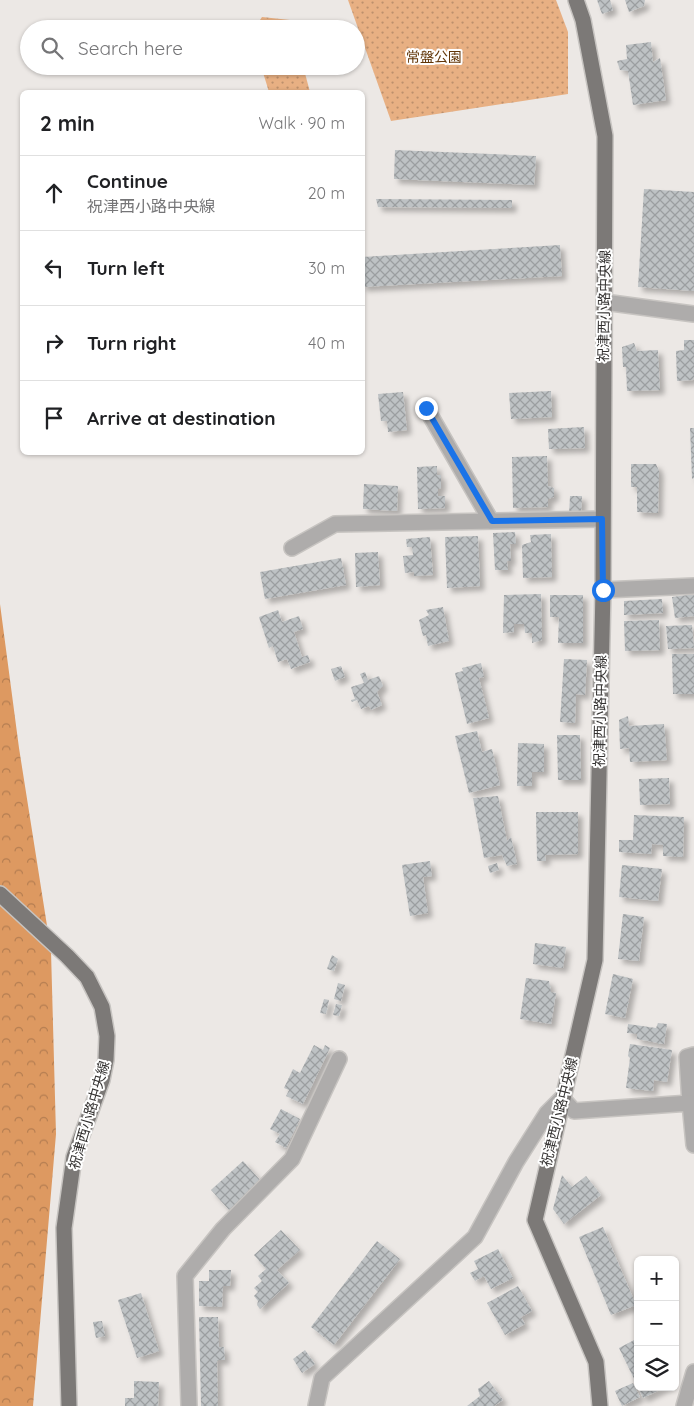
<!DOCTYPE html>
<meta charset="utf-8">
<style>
body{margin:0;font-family:Quicksand,"Noto Sans JP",sans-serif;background:#f6f6f6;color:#202124}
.controls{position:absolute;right:15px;bottom:15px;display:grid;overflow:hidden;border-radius:8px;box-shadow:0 1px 4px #0004}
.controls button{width:45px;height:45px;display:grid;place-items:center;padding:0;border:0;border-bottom:1px solid #e0e0e0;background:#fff;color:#202124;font:25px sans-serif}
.stop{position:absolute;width:15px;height:15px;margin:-11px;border:4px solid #1a73e8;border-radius:50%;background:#fff}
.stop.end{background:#1a73e8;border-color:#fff;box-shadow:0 1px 5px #0008}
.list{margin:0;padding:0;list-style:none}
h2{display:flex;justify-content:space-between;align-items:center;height:65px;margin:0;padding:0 20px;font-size:21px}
h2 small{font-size:16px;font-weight:400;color:#757577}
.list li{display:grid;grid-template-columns:32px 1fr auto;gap:15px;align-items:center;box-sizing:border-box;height:75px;padding:0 20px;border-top:1px solid #e0e0e0}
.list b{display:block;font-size:19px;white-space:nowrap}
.list p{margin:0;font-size:16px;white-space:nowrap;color:#757577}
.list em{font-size:16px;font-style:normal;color:#757577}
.icon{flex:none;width:28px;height:28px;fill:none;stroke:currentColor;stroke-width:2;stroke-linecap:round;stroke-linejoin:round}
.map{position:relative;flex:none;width:694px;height:1406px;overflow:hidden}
.search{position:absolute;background:#fff;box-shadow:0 1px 4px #0004;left:20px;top:20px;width:345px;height:55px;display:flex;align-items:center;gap:12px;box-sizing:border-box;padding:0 18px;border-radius:28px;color:#757577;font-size:19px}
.panel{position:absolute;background:#fff;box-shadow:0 1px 4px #0004;left:20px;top:90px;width:345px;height:365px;border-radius:8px}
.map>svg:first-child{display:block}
.forest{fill:url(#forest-crowns)}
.park{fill:url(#park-dots)}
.building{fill:url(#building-cross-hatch);filter:url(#shadow)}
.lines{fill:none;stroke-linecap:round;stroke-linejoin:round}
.minor-casing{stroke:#c7c4c1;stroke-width:18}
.major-casing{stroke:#c7c4c1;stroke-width:18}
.minor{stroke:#aeacab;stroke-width:15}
.major{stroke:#7c7977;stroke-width:15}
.route{stroke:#1a73e8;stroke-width:6}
.labels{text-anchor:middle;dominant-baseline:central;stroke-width:4;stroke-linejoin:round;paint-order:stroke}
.park-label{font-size:14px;fill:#613507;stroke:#fff}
.street-label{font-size:14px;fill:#353332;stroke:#fff}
</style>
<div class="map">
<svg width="694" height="1406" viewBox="0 0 694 1406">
<defs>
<pattern id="forest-crowns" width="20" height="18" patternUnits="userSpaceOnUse" patternTransform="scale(1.25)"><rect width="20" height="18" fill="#dd9961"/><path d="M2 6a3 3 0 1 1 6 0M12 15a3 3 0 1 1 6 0" fill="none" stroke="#b47d51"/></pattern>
<pattern id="park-dots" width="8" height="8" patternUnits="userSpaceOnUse" patternTransform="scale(1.25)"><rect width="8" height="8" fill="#e8b083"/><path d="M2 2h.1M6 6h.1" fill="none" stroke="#bd906c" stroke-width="1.8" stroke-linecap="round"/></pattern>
<pattern id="building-cross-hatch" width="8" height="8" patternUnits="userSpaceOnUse" patternTransform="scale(1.25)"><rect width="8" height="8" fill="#bec2c4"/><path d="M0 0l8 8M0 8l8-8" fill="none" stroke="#9b9ea0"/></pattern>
<filter id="shadow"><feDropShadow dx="4.5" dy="4.5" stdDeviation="2.5" flood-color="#0004"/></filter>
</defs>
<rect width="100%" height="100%" fill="#ece8e5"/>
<path class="forest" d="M0 604 19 748 51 951 56 1134 33 1406H0Z"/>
<g class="park">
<path d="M348 0H556L568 32V94L391 121Z"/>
<path d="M262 17 290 20 292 29H254Z"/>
<path d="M261 66H303L310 92H269Z"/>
</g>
<g class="building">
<path d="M597 0H610L613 10 602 14Z"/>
<path d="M625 0H645L644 6 629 12Z"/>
<path d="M651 42 653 62 660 58 666 100 633 105 628 71 620 70 617 61 627 59 626 45Z"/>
<path d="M395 150 536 156 534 185 394 179Z"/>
<path d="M644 189 694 192V291L638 287Z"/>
<path d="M376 199 512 200V208L378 207Z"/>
<path d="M560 245 562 276 362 287V257Z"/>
<path d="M684 340H694V377L693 380 677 381 676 351 684 350Z"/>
<path d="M634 343 637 351 658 350 660 390 627 391 626 367H623L622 347Z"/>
<path d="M551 391 552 417 511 419 509 393Z"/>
<path d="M403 392 407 430 388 432 387 421H381L378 394Z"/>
<path d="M584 427 585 448 549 449 548 429Z"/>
<path d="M690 428H694V478L692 479Z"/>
<path d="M547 456 548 486 554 488V497L548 499V507L513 508 512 457Z"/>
<path d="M631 464H656L659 471 658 513 637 512V487H631Z"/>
<path d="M437 466V475H441V488L438 489V496H445V508L418 509 417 467Z"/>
<path d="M364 484 398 486 397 511 363 509Z"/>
<path d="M570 496H582L581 515H569Z"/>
<path d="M515 532 516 544H510L511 561H507L508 570H495L493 533Z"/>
<path d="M551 534 552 577 523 578 522 545 531 542 530 535Z"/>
<path d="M478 536 480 586 447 588 445 537Z"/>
<path d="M430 537 433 575 414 576V572L405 573 403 556 413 555 412 547H407L406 539Z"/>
<path d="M378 552 380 585 356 587 355 553Z"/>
<path d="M341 558 346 585 265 599 260 572Z"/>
<path d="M541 594 542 640 532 643V633H525L524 624H514V632L503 633 504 595Z"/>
<path d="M694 594V616L675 618 672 597Z"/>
<path d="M550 595H583V643H558L559 617H550Z"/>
<path d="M662 599 663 613 624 615V601Z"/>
<path d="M443 607 449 641 428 646 426 635 423 636 419 620 429 615 426 610Z"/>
<path d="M278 610 282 622 299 616 303 629 294 632 302 657 308 655 310 662 291 669 287 659 278 662 273 646 269 648 259 617Z"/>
<path d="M659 620 660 650 625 651 624 621Z"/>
<path d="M692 625 694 648 668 649 666 626Z"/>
<path d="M672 654H694V694H673Z"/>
<path d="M564 659 587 660 585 695 576 694 575 723 560 722Z"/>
<path d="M481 663 484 677 479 678 489 718 467 724 455 673 463 671 462 668Z"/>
<path d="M341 666 345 677 335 681 331 669Z"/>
<path d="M365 672 368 680 379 676 383 686 377 692 382 705 371 710 369 706 361 709 357 700 352 702 351 700 355 699 351 687 364 683 360 674Z"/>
<path d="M628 716 629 726 664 724 667 760 630 762 629 748 620 749 619 720Z"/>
<path d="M477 731 482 752 492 749 500 785 469 793 455 736Z"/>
<path d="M557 735H580L581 780H558Z"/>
<path d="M518 743 544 744V772H532V786H517Z"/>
<path d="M669 778 670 804 640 805 639 779Z"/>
<path d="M498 796 507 841 511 837 517 864 507 866 502 855 484 858 473 798Z"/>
<path d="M536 812H578V854L545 855 546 861H537Z"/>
<path d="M634 815 684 817 683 857 663 856V845L652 844 651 854 619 852V840H633Z"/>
<path d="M430 861 432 876 423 877 428 913 410 916 402 865Z"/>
<path d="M497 863 499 870 490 873 488 866Z"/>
<path d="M622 865 662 869 658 901 619 897Z"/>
<path d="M623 914 644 917 639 961 618 959Z"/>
<path d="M535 943 566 947 563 968 533 964Z"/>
<path d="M332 955 338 959 334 971 327 969Z"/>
<path d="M613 974 633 979 625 1018 605 1014Z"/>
<path d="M526 978 549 981 551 992 556 993 551 1024 520 1019Z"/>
<path d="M338 983 345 985 341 1001 334 999Z"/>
<path d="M324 999 329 1000 326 1014 320 1013Z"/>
<path d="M336 1004 342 1005 339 1016 333 1015Z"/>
<path d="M658 1023 667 1024 664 1044 637 1039V1034L627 1033 628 1024 656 1028Z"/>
<path d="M630 1044 672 1050 667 1082 654 1080 653 1091 626 1088 630 1058 628 1056Z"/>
<path d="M314 1045 323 1050 325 1045 330 1048 303 1104 286 1096 289 1090 284 1088 293 1069 300 1073Z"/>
<path d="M281 1109 300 1119 286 1148 275 1142 280 1134 270 1129Z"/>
<path d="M243 1161 261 1181 229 1210 211 1190Z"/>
<path d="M562 1175 572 1187 586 1176 601 1195 564 1224 553 1209Z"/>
<path d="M603 1227 636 1305 611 1315 579 1237Z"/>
<path d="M281 1230 300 1250 277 1270 289 1283 260 1309 257 1305 258 1301 254 1296 258 1292 254 1288 262 1281 258 1276 266 1269 254 1255Z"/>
<path d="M377 1241 400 1259 334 1345 311 1327Z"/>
<path d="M498 1249 513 1278 491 1289 484 1276 475 1281 470 1273 478 1269 474 1261Z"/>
<path d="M209 1270H231L230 1286H223L222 1307 199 1306V1281H209Z"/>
<path d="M518 1286 532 1311 521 1317 525 1324 505 1335 487 1303Z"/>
<path d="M141 1293 159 1351 137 1358 118 1300Z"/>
<path d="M199 1317H218L219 1347H224L225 1360H217L218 1406H201Z"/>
<path d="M102 1321 105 1336 96 1338 93 1322Z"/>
<path d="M638 1338V1387L619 1348Z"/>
<path d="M305 1350 315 1364 302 1373 293 1359Z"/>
<path d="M134 1381 159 1382 158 1406H125V1398H134Z"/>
<path d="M489 1381 503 1400 494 1406H467L480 1396 478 1389Z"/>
<path d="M633 1383 640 1397 622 1406 615 1391Z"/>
<path d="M638 1387H666L643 1398Z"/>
</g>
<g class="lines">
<defs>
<g id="minor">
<path d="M604 302 694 314"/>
<path d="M426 408 491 521"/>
<path d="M292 548 335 524 602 519"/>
<path d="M603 590 694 586"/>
<path d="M690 1103 687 1057 694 1055"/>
<path d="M189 1406 185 1276 223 1229 292 1159 339 1059"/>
<path d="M316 1406 322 1378 475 1237 516 1162 547 1113 562 1098 574 1111 690 1103 694 1145"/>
<path d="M684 1406 694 1372"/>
</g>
<g id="major">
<path d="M576 0 583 20 605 136 603 590 595 960 535 1220 596 1362 600 1406"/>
<path d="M0 894 67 956 87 977 102 1007 107 1036 106 1060 102 1080 74 1157 64 1228 69 1406"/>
</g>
</defs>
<use href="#minor" class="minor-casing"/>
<use href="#major" class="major-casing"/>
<use href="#minor" class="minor"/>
<use href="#major" class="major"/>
</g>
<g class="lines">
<path class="route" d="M426 408 492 521 602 519 603 590"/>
</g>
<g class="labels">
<g class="park-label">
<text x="434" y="57">常盤公園</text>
</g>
<g class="street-label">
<text transform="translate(604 306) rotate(-89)">祝津西小路中央線</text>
<text transform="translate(600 711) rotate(-89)">祝津西小路中央線</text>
<text transform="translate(559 1112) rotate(-76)">祝津西小路中央線</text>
<text transform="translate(89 1115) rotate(-74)">祝津西小路中央線</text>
</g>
</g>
</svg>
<div class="controls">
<button>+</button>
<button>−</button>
<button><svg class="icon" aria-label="layers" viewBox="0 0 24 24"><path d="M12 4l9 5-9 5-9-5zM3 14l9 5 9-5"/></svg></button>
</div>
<div class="stop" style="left:603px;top:590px"></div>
<div class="stop end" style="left:426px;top:408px"></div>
<div class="search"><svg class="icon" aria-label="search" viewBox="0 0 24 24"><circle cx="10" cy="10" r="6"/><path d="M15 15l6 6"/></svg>Search here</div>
<section class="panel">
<h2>2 min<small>Walk · 90 m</small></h2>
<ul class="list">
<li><svg class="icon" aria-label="ahead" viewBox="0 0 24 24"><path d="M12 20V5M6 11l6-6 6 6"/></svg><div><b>Continue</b><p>祝津西小路中央線</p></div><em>20 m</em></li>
<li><svg class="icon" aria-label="left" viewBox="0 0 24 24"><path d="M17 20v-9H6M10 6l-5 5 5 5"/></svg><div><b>Turn left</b></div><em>30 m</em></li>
<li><svg class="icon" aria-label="right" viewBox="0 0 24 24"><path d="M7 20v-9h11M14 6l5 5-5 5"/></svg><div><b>Turn right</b></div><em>40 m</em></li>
<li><svg class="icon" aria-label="arrive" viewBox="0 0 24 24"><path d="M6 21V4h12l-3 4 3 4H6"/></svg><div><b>Arrive at destination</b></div></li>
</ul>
</section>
</div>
